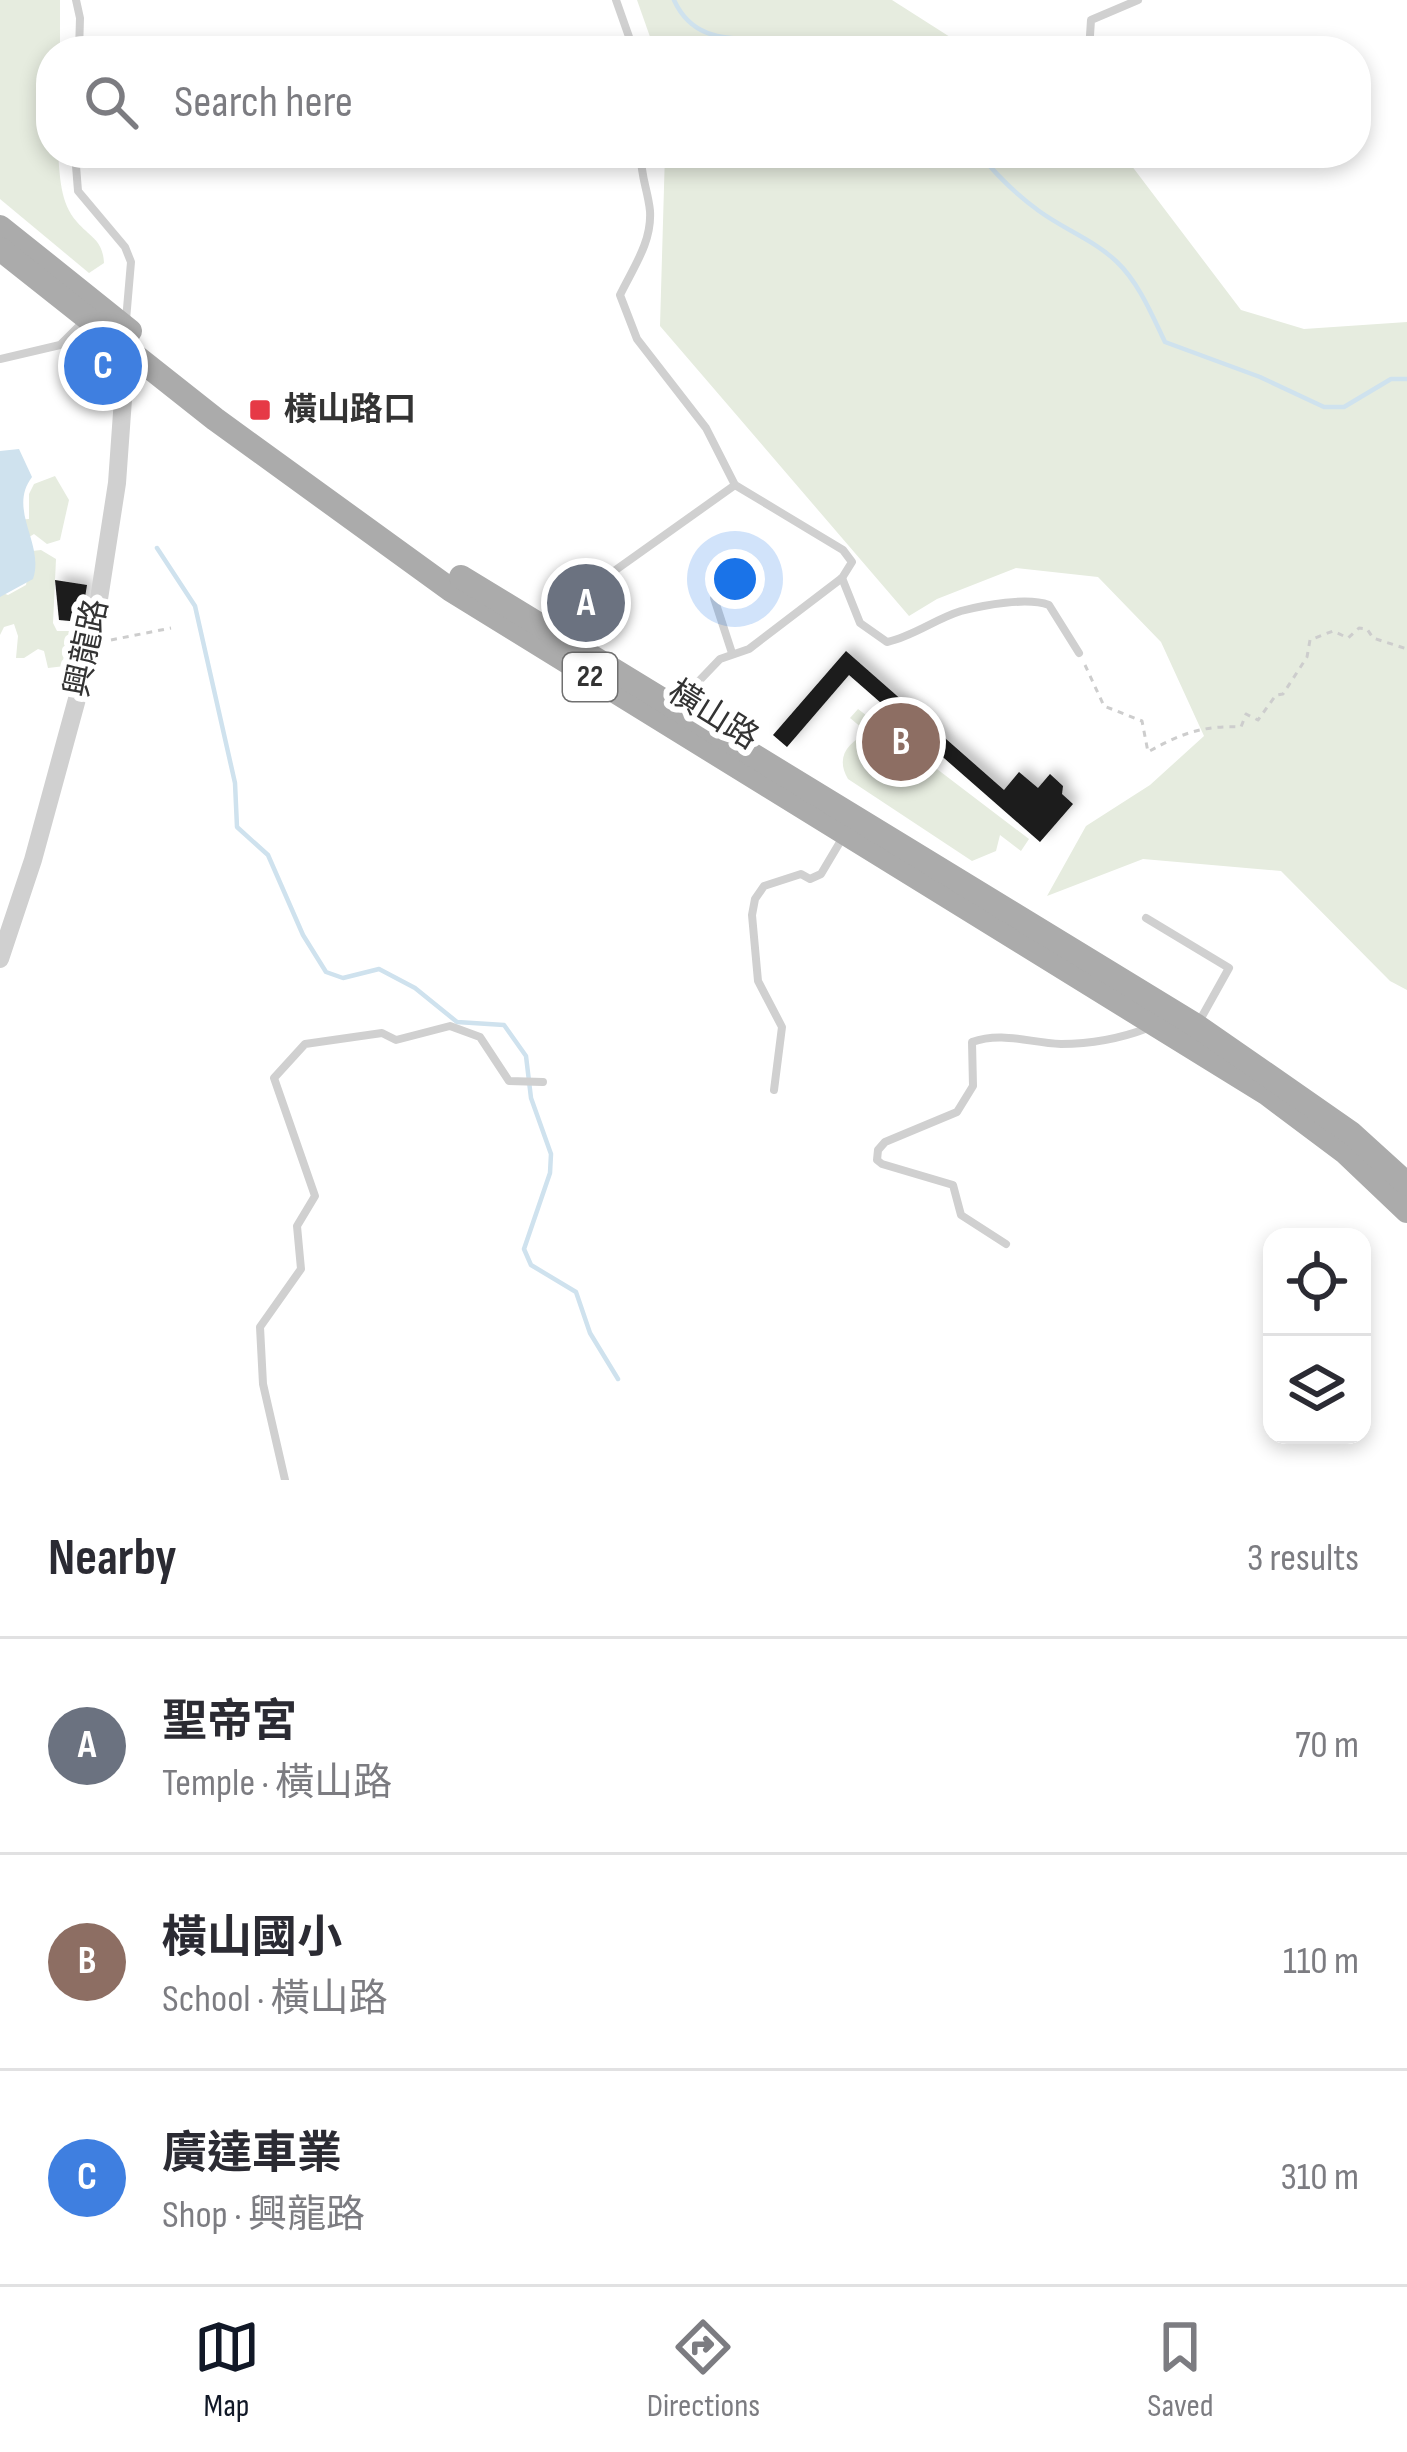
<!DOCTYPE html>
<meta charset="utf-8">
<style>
body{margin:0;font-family:"Sofia Sans Condensed","Noto Sans TC",sans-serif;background:#f7f7f7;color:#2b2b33}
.controls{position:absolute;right:36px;bottom:36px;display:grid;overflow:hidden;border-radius:24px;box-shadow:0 6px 18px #0003}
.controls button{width:108px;height:108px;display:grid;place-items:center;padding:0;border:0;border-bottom:3px solid #e1e1e2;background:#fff;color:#2b2b33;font:60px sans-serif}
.you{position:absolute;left:735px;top:579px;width:42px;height:42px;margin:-30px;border:9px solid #fff;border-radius:50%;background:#1a73e8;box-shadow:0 0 0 18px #1a73e833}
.badge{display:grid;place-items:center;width:78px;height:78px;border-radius:50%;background:#111827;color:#fff;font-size:39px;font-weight:700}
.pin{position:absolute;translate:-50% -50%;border:6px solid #fff;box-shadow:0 3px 12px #0006}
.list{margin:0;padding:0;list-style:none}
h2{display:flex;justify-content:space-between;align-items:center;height:156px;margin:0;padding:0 48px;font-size:51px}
h2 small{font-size:39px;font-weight:400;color:#7c7c81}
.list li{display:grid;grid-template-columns:78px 1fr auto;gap:36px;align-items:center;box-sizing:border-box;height:216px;padding:0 48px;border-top:3px solid #e1e1e2}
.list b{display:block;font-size:45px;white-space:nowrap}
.list p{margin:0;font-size:39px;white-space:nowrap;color:#7c7c81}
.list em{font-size:39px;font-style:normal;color:#7c7c81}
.icon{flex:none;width:66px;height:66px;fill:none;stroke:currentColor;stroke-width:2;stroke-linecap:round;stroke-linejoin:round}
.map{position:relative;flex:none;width:1407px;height:1480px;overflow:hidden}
.search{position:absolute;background:#fff;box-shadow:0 6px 18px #0003;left:36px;right:36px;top:36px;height:132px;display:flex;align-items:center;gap:30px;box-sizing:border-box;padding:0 42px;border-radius:48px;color:#7c7c81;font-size:45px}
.sheet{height:804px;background:#fff}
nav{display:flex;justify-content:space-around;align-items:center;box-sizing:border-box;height:168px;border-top:3px solid #e1e1e2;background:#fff;font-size:33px;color:#7c7c81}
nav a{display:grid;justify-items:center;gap:6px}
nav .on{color:#111827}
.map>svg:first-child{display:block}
.green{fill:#e6ecdf}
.water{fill:#cfe2ee}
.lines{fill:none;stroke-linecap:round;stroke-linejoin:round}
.stream{stroke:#cfe2ee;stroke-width:4.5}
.building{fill:#1a1a1a;filter:url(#shadow)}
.path{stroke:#cdcdcd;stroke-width:3;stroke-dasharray:6 6;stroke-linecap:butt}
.service{stroke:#d0d0d0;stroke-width:8}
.tertiary{stroke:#d0d0d0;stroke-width:18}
.primary{stroke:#ababab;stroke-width:24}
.poi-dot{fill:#e63946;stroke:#fff;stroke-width:4.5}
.labels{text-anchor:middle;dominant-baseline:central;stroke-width:12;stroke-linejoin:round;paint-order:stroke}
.shield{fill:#fff;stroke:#707070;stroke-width:3}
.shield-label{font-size:30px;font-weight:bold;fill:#333}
.poi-label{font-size:33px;font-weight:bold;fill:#333;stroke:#fff;text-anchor:start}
.street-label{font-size:33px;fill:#333;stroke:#fff}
</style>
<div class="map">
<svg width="1407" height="1480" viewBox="0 0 1407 1480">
<defs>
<filter id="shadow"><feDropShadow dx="6" dy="-6" stdDeviation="6" flood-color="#0004"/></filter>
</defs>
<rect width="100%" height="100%" fill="#fff"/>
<g class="green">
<path d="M0 0H60V51H51V153H58C60 176 60 203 77 222 90 237 103 240 104 263L89 273 0 199Z"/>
<path d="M637 0H892L972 51H655Z"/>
<path d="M665 153H1122L1241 310 1304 329 1407 322V990L1390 981 1281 871 1143 859 1047 896 1086 826 1150 785 1204 736 1161 642 1098 577 1016 568 937 599 909 616 660 326Z"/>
<path d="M55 476 69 500 60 540 47 544 34 534 26 539 17 520 29 519V494L34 484Z"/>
<path d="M41 550 56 559 53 623 57 631H69L72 647 65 666 48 668 44 651 38 649 24 658H16L18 636 14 624 4 627 0 635V592L8 595 26 585 32 551Z"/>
<path d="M858 709 1029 839 1021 851 1000 835 996 851 972 861 848 779C835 757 848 742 868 733L850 718Z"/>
</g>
<path class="water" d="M19 449 32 477C7 510 45 544 33 579L0 597V451Z"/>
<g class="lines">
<g class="stream">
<path d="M674 0C694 44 733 37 773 41 791 42 811 48 829 51"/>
<path d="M979 153C996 175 1016 194 1039 211 1065 230 1094 240 1117 262 1139 283 1152 315 1165 342L1260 377 1324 407H1344L1391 379H1407"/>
<path d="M157 548 195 606 235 783 237 827 268 855 303 935 326 972 343 978 379 969 415 988 457 1022 504 1025 526 1056 531 1098 551 1154 550 1173 524 1249 531 1265 576 1292 590 1333 618 1379"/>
</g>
</g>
<g class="building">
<path d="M55 580 87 585 81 622 59 620Z"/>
<path d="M846 651 1004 790 1019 772 1038 788 1050 774 1063 786 1062 794 1073 804 1040 842 849 675 787 747 773 735Z"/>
</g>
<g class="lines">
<g class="path">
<path d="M111 640 171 628"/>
<path d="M1085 665 1104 706 1142 721 1148 752C1180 734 1203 725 1241 727L1246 714 1258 720 1276 695 1283 694 1307 657 1310 640 1333 631 1348 638 1359 628 1367 629 1373 638 1407 649"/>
</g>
<g class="service">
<path d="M76 0 80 18 79 51"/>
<path d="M616 0 634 51"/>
<path d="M1089 51 1091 20 1138 0"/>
<path d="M75 153 78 191 125 247 131 262 126 320"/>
<path d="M641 153C640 175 648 190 650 211 652 242 633 268 620 295L637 339 706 428 735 485 843 550 852 562 842 578 749 649 720 659 676 705"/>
<path d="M1082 155V153"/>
<path d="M0 359 60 345 86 319"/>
<path d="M842 578 860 623 887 642C914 636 935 619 961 611 984 605 1027 597 1049 605L1079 653"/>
<path d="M592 649 608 610 610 574 735 485"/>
<path d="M732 653 714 598 746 561"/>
<path d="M1146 918 1229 968 1200 1020"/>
<path d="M774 1090 782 1027 758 981 752 915 755 899 764 886 801 874 810 879 821 874 843 837"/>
<path d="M1006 1244 961 1215 953 1185 882 1164 877 1160 878 1150 885 1142 957 1112 973 1086 972 1042C1002 1031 1030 1043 1061 1044 1092 1044 1119 1039 1148 1028"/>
<path d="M285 1480 263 1384 260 1327 301 1269 297 1226 315 1196 274 1078 305 1044 382 1033 396 1040 450 1026 480 1037 509 1081 543 1082"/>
</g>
<path class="tertiary" d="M0 959 33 860 92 644 117 483 127 343"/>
<g class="primary">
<path d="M0 227 130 331"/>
<path d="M0 249 215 419 451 590 1266 1093 1346 1153 1407 1211"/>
<path d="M461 577 1197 1026 1351 1133 1407 1184"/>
</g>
</g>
<rect class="poi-dot" x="248" y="398" width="24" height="24" rx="6"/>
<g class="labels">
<rect class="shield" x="563" y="653" width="54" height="48" rx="9"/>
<g class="shield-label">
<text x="590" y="677">22</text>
</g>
<g class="poi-label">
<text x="284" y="410">橫山路口</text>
</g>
<g class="street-label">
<text transform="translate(87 648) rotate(-78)">興龍路</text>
<text transform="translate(713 715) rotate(32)">橫山路</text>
</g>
</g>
</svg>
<div class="controls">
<button><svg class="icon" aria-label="locate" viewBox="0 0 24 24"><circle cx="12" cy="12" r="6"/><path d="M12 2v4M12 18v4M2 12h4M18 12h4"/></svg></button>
<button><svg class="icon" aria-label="layers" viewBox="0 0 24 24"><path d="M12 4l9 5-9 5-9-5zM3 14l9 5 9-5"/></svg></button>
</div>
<div class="you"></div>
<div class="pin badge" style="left:586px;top:603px;background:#6b7280">A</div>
<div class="pin badge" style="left:901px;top:742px;background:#8d6e63">B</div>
<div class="pin badge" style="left:103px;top:366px;background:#3f7fe0">C</div>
<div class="search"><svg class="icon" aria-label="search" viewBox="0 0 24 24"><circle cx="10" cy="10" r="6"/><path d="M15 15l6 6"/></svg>Search here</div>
</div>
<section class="sheet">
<h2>Nearby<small>3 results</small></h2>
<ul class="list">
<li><span class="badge" style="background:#6b7280">A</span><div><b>聖帝宮</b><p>Temple · 橫山路</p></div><em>70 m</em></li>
<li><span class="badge" style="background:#8d6e63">B</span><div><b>橫山國小</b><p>School · 橫山路</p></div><em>110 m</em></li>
<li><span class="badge" style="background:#3f7fe0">C</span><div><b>廣達車業</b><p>Shop · 興龍路</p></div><em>310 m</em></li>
</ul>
</section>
<nav>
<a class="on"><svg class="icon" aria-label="map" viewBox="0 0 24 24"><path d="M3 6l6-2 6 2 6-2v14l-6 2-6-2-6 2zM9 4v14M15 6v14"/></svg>Map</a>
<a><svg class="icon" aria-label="directions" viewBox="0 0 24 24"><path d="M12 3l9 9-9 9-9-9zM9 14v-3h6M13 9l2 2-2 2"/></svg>Directions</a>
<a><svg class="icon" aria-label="saved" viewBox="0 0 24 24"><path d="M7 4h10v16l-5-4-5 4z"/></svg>Saved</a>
</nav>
